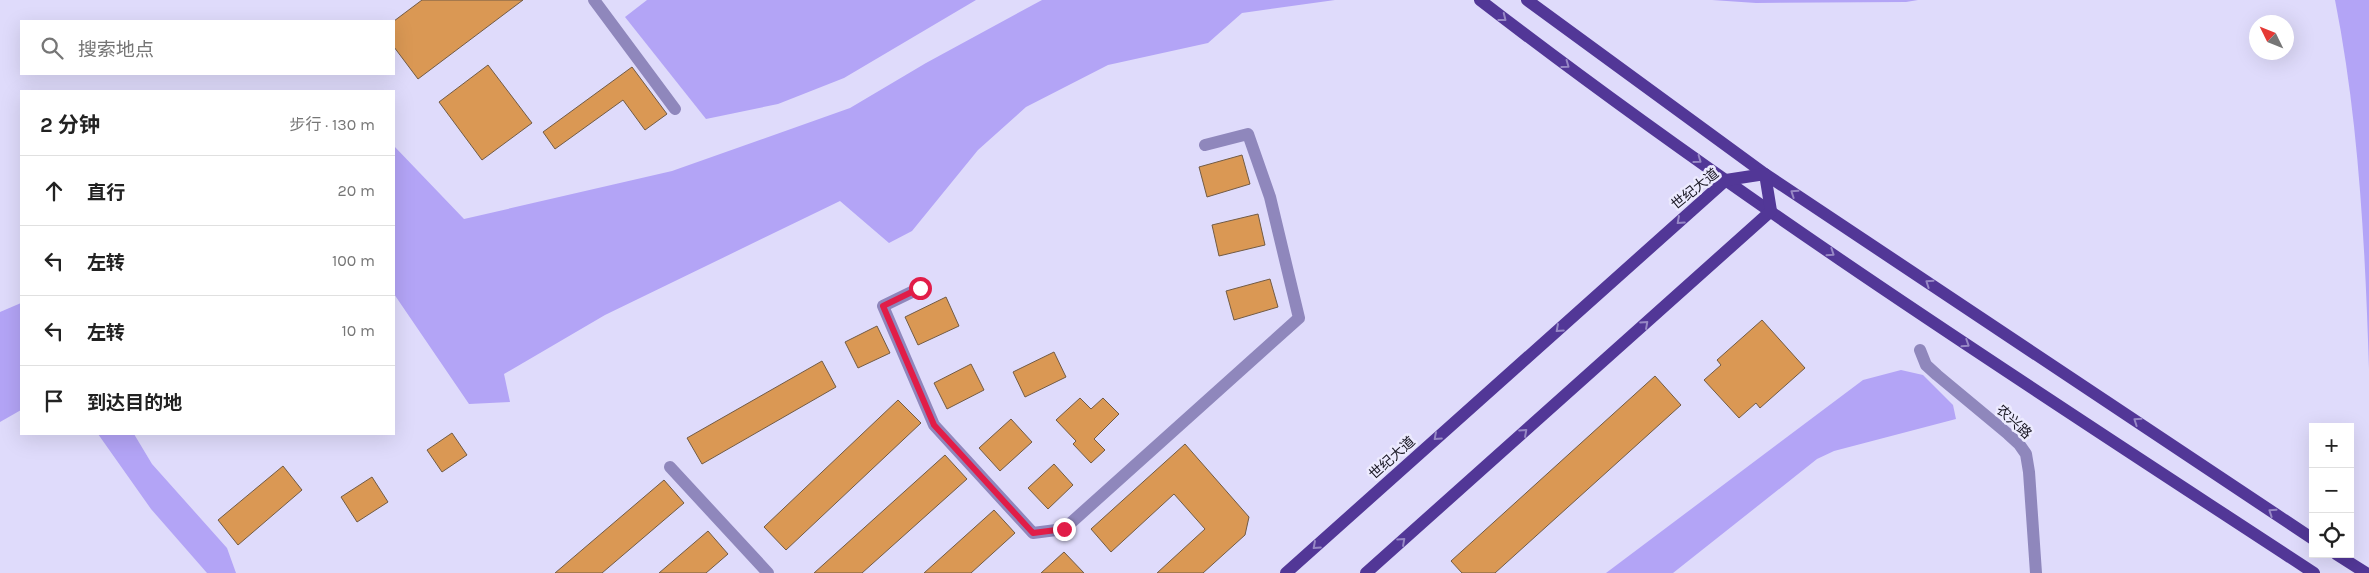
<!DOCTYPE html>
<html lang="zh">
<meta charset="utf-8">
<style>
body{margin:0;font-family:Karla,"Noto Sans SC",sans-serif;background:#f6f6f6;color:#222}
.controls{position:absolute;right:15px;bottom:15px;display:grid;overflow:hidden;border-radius:0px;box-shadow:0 5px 20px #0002}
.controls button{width:45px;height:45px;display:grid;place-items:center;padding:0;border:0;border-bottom:1px solid #e0e0e0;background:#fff;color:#222;font:25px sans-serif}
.compass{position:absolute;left:2249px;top:15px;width:45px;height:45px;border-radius:50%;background:#fff;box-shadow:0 5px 20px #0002;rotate:313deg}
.stop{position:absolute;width:15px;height:15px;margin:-11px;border:4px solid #e11d48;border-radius:50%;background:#fff}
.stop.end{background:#e11d48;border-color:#fff;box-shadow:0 1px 5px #0008}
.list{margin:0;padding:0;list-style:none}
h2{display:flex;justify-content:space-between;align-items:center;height:65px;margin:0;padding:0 20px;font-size:21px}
h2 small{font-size:16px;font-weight:400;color:#767676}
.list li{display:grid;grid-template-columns:32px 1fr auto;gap:15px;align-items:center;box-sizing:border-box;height:70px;padding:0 20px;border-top:1px solid #e0e0e0}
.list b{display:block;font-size:19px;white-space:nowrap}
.list em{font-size:16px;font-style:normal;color:#767676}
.icon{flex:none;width:28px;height:28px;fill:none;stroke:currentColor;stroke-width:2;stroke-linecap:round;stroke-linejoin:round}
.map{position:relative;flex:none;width:2369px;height:573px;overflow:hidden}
.search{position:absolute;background:#fff;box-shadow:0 5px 20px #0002;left:20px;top:20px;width:375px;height:55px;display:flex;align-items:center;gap:12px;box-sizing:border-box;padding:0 18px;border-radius:0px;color:#767676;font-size:19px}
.panel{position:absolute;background:#fff;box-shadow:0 5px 20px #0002;left:20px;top:90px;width:375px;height:345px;border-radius:0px}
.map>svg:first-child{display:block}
.water{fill:#b3a4f6}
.building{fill:#da9854;stroke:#725b45}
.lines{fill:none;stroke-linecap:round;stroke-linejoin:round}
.minor{stroke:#8f87bc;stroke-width:12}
.major{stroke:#523797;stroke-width:12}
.oneway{stroke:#9788c5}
.route{stroke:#e11d48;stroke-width:6}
.labels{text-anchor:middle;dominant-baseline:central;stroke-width:5;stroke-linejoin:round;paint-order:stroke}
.street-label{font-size:14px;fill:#171521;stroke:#eceafe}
</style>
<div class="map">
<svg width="2369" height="573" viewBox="0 0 2369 573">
<rect width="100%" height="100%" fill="#dfdbfb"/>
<g class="water">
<path d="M647 0H976L844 78 778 104 706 119 625 17Z"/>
<path d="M1042 0H1335L1242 13 1208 43 1108 65 1026 107 978 150 912 231 889 243 840 201 605 315 504 374 510 402 469 404 394 294V146L464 219 672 171 850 108 926 63Z"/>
<path d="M1712 0H1918L1906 2 1756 3Z"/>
<path d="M2335 0H2369V369C2365 246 2359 121 2335 0Z"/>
<path d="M21 303V410L0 422V312Z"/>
<path d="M1901 370 1923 375 1953 405 1956 419 1834 451 1817 459 1673 573H1606L1863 380Z"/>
<path d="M98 434H134L152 464 227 548 236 573H207L151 509Z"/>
</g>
<g class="building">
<path d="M422 0H523L418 79 394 47V21Z"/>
<path d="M488 65 532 123 482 160 439 102Z"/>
<path d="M632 67 667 114 645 130 623 100 555 149 543 132Z"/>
<path d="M1242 155 1250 184 1207 197 1199 167Z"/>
<path d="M1258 214 1265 245 1219 256 1212 225Z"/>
<path d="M1270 279 1278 307 1234 320 1226 291Z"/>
<path d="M946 297 959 326 918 345 905 317Z"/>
<path d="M1762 320 1805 368 1760 408 1756 403 1739 418 1704 380 1721 365 1717 360Z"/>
<path d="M877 326 890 353 858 368 845 342Z"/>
<path d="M1054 352 1066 377 1025 397 1013 372Z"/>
<path d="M822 361 836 387 702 464 687 438Z"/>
<path d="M971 364 984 390 947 409 934 383Z"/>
<path d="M1655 376 1681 405 1495 573H1462L1451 561Z"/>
<path d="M1080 398 1091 409 1103 398 1119 414 1094 439 1105 450 1091 463 1073 444 1076 441 1056 420Z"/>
<path d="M898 400 921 423 786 550 764 527Z"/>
<path d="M1011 419 1032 442 1000 471 979 448Z"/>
<path d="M452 433 467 455 442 472 427 450Z"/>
<path d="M1185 444 1249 517 1245 535 1203 573H1157L1205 529 1174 494 1111 552 1091 529Z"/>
<path d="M945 455 967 479 862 573H814Z"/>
<path d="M1054 464 1073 485 1048 509 1028 488Z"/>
<path d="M283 466 302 490 238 545 218 520Z"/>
<path d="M372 477 388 502 357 522 341 497Z"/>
<path d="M664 480 684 503 602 573H555Z"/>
<path d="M994 510 1015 533 971 573H924Z"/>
<path d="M708 531 728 554 706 573H659Z"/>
<path d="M1064 552 1084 573H1041Z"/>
</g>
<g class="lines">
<g class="minor">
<path d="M594 0 675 109"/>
<path d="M920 288 883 306 934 425 1033 533 1064 529 1299 318 1270 197 1248 134 1205 145"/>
<path d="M1920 350 1926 365 1937 375 2008 434 2019 444 2026 454 2029 472 2036 573"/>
<path d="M670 467 768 573"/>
</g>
<g class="major">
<path d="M1480 0C1747 206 2032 388 2314 573"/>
<path d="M1527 0 1765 174 2313 539"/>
<path d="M2336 554 2366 573"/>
<path d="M1286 573 1726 180 1765 174 1771 211 1366 573"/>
</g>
</g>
<defs><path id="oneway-chevron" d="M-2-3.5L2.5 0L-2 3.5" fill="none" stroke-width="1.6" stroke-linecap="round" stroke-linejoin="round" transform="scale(1.25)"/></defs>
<g class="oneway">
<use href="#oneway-chevron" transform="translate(1503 18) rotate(38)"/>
<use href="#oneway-chevron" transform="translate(1566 65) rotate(36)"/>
<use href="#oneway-chevron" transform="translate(1698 160) rotate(36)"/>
<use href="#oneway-chevron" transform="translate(1794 193) rotate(-146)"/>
<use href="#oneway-chevron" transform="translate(1680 221) rotate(138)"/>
<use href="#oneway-chevron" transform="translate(1831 253) rotate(34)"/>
<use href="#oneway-chevron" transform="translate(1929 283) rotate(-146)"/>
<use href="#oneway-chevron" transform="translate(1645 324) rotate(-42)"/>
<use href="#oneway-chevron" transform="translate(1559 329) rotate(138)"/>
<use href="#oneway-chevron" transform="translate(1966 344) rotate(33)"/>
<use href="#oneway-chevron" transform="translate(2137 421) rotate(-146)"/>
<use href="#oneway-chevron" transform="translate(1524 432) rotate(-42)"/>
<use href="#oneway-chevron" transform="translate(1437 437) rotate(138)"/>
<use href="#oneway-chevron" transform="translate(2272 512) rotate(-146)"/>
<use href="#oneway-chevron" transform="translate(1402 541) rotate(-42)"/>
<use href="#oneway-chevron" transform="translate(1316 546) rotate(138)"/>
</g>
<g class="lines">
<path class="route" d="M920 288 883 306 934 425 1033 533 1064 529"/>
</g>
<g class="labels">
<g class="street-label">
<text transform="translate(1695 189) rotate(-39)">世纪大道</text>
<text transform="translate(2014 422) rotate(43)">农兴路</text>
<text transform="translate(1392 458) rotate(-42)">世纪大道</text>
</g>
</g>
</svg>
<div class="controls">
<button>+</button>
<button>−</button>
<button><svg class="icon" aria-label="locate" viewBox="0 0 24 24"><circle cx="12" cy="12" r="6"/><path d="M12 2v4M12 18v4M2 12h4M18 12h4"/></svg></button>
</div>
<svg class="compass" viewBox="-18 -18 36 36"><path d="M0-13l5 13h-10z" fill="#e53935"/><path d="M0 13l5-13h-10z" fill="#767676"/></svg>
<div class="stop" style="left:920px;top:288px"></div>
<div class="stop end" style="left:1064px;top:529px"></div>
<div class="search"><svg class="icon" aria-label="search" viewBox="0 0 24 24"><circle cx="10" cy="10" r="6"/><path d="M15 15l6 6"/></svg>搜索地点</div>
<section class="panel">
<h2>2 分钟<small>步行 · 130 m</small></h2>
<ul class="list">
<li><svg class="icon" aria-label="ahead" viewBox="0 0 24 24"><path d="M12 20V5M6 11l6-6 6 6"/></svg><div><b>直行</b></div><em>20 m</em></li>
<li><svg class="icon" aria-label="left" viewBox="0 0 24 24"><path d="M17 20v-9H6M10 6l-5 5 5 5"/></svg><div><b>左转</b></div><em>100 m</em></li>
<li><svg class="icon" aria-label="left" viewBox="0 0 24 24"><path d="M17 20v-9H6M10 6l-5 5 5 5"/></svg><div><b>左转</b></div><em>10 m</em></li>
<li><svg class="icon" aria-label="arrive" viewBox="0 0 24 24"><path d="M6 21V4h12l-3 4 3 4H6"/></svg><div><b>到达目的地</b></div></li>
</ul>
</section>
</div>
